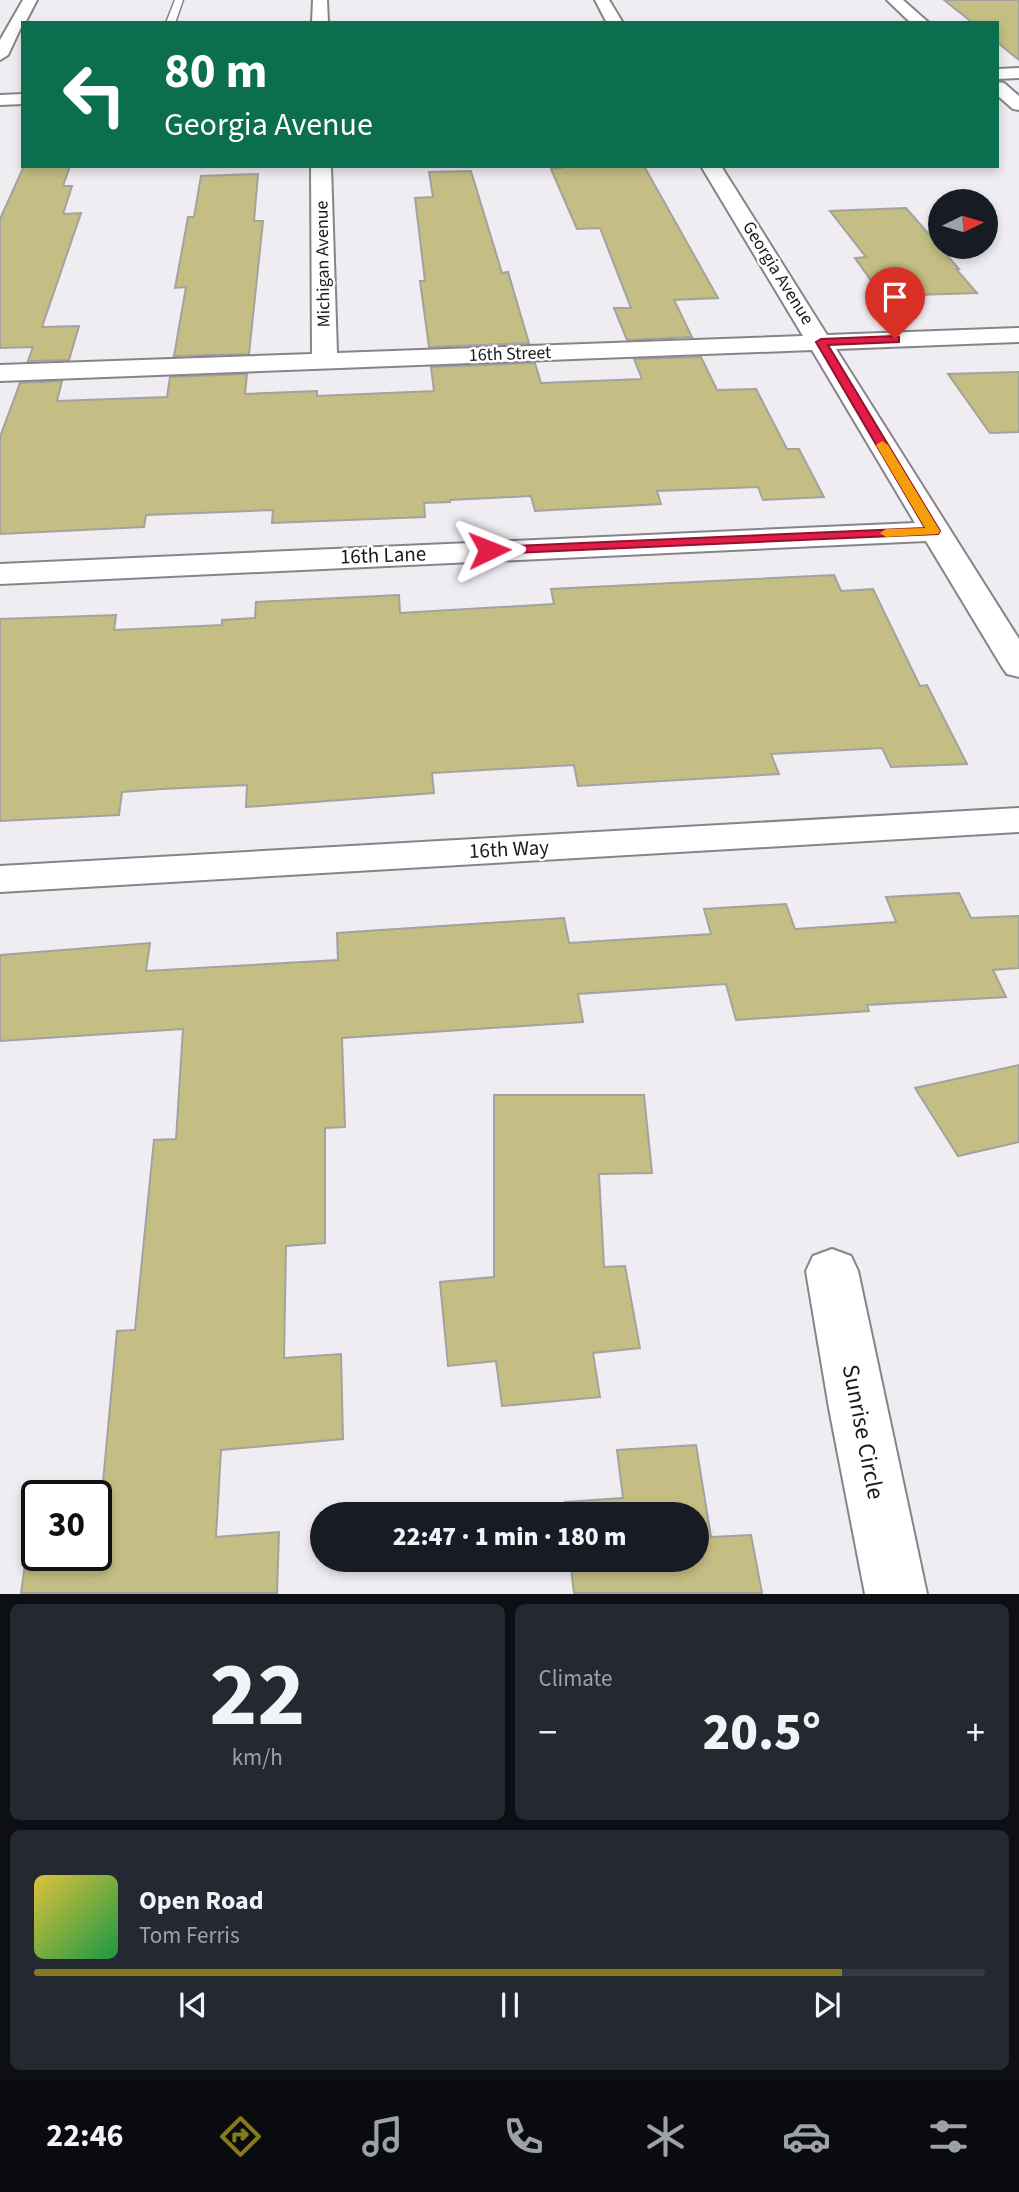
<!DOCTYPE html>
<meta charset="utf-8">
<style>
:root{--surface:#171b24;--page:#242831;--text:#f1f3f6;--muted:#9ea1a6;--line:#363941;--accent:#867a1f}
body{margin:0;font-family:"Source Sans 3",sans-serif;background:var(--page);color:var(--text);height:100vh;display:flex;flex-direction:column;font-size:26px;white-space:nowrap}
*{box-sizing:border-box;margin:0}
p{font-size:23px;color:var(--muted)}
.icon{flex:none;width:38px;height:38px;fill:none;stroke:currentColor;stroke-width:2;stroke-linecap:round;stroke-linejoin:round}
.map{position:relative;height:1594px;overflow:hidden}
.panel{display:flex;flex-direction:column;gap:10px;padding:10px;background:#0d0f14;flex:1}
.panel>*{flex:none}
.hud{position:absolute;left:21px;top:21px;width:978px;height:147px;border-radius:0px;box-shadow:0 4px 10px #0003;background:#0b6e4f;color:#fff;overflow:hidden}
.needle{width:46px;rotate:85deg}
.tools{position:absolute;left:928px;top:189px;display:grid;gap:14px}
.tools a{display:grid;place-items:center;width:70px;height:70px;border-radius:50%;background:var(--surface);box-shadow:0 4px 10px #0003;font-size:35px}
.speed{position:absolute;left:21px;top:1480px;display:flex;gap:14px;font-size:35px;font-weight:700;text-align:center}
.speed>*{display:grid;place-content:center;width:91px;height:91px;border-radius:50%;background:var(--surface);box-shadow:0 4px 10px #0003;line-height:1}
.speed .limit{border:4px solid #111;border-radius:10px;background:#fff;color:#111}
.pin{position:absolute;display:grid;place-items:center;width:60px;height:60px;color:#fff;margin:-72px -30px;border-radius:50% 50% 50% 0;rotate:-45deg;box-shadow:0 0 7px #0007}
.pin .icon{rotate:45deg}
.me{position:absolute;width:77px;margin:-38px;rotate:88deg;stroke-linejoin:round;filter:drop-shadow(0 0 5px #0008)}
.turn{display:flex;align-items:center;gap:24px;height:147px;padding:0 28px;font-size:32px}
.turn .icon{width:91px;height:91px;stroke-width:2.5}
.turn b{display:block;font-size:49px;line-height:60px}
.big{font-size:52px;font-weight:800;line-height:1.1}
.panel .tile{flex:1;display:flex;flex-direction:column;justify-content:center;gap:10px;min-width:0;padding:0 24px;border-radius:10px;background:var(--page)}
.panel .dial{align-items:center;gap:0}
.dial b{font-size:91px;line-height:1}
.song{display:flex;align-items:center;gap:21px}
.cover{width:84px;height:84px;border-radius:10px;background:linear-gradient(135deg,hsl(50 70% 55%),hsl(140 70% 35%))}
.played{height:7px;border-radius:4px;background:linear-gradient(90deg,var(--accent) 85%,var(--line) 85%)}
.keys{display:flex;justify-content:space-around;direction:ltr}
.heat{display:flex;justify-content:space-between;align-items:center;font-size:38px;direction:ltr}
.panel .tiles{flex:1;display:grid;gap:10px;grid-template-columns:1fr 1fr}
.tile:last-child{grid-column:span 2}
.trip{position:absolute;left:310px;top:1502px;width:399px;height:70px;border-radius:35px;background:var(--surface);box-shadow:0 4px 10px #0003;font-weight:800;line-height:70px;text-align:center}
.menu{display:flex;height:112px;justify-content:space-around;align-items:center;background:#090b0e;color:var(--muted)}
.menu .icon{width:49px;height:49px}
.menu .current{color:var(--accent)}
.menu b{font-size:32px;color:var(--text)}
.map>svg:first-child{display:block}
.building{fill:#c5be84;stroke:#a3a39d;stroke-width:2}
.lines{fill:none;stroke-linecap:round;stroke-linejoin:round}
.service-casing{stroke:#878489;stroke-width:3}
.minor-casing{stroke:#878489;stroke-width:4}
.tertiary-casing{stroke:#878489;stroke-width:4}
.service{fill:#fff;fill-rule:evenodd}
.minor{fill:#fff;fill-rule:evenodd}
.tertiary{fill:#fff;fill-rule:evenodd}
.route{fill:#e11d48;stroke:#92132f;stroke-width:2}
.slow{fill:#f59e0b}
.labels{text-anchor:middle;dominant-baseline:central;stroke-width:5;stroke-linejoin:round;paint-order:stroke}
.far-street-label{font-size:18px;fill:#1a191b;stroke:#fff}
.street-label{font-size:21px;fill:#1a191b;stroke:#fff}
.near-street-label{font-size:24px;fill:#1a191b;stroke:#fff}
</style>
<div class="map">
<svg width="1019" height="1594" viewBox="0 0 1019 1594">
<rect width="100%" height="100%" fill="#efecf2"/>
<!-- building -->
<g class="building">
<path d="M944,0H1019V60L998,43V23H973Z"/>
<path d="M24,166H70L63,186H72L63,214L81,213L42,327L79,326L69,360L28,361L33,347L0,348V219Z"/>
<path d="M560,166H644L718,298L674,300L692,337L627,340L614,308H631L600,228L577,229L551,169L561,168Z"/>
<path d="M471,171L502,273L508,272L529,343L429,347L420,281H425L415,198L433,197L429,172Z"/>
<path d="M258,174L254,221H263L249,354L174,356L186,287L175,288L188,217H194L201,176Z"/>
<path d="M906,208L959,269H956L977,293L882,296L855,258L866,257L830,211Z"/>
<path d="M701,357L717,390L756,389L787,449H799L824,497L763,500L758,487L657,491L661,504L535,511L531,496L450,500V502L424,503L425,517L272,523L273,510L146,515L144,527L0,534V437L20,383L62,381L57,401L167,397L170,377L247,374L245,394L317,391V396L434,391L431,367L535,363L541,383L642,379L634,359Z"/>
<path d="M1019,372V432L990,433L948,374Z"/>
<path d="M834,575L841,591L873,589L920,686L927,685L967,764L891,767L882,748L771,754L779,774L578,786L574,765L432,773L434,793L246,807L247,785L162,789L122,792L119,815L0,821V619L116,615L114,630L222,625V620L255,618L256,602L399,595L400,613L554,604L551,589Z"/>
<path d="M959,893L971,918L1019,916V968L993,970L1006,997L867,1005L869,1011L736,1020L726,984L578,994L583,1022L342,1038L345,1127L325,1128V1243L286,1246L284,1358L341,1354L343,1439L221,1450L216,1537L279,1532L277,1593H21L27,1551L37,1550V1556H96V1494L102,1493L117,1331L135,1330L154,1140L176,1139L183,1029L0,1041V955L150,943L146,971L338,960L337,933L564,918L569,943L711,934L704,909L786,904L795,929L896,922L886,897Z"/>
<path d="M1019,1065V1142L958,1156L915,1088Z"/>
<path d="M494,1095H644L652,1173L599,1174L604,1267L625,1266L640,1348L593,1353L600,1397L502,1406L496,1361L448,1366L440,1282L494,1277Z"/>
<path d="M696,1445L711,1537L751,1535L762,1593H574L570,1559H696V1514H566L565,1502L623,1498L617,1450Z"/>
</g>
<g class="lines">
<!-- service casing -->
<g class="service-casing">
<path id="service" d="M175,0H183L175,23H166Z"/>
</g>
<!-- minor casing -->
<g class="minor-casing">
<g id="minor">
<path d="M23,0H37L25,23H23L8,55L0,60V40Z"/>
<path d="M313,0H327L328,23H312Z"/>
<path d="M595,0H609L623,23H607Z"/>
<path d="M887,0H903L929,23H911Z"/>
<path d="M998,82L1004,83L1019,96V110L1013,109L998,96Z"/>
<path d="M311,166H331L337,353L803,336L701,166H721L827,335L1019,328V342L836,349L1019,639V677L1007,674L1002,667L926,541L0,584V564L915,523L812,350L0,381V365L312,354Z"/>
<path d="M1019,808V832L0,892V866Z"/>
<path d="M832,1249L851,1256L858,1271L927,1594H865L829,1408L806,1271L813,1256Z"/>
</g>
</g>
<!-- tertiary casing -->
<g class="tertiary-casing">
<g id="tertiary">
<path d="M1019,68V78L998,79V69Z"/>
<path d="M23,94V104L0,105V95Z"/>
</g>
</g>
<!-- service -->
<use href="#service" class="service"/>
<!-- minor -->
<use href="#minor" class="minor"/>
<!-- tertiary -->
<use href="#tertiary" class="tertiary"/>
</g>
<!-- route -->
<path class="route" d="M895,336L899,337V342L828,345L940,531L938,534L489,554L483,550L489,547L925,528L816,342L821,339Z"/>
<!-- slow -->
<path class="slow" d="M882,441L888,445L940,531L938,534L886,537L880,533L886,529L925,528L876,445Z"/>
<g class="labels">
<!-- far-street labels -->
<g class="far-street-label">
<text transform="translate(323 264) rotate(-91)">Michigan Avenue</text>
<text transform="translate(778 273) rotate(58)">Georgia Avenue</text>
<text transform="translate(510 354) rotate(-2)">16th Street</text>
</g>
<!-- street labels -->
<g class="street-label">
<text transform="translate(383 555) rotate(-2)">16th Lane</text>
<text transform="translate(509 849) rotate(-3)">16th Way</text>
</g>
<!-- near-street labels -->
<g class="near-street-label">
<text transform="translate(863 1432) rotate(79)">Sunrise Circle</text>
</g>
</g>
</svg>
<div class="tools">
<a><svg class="needle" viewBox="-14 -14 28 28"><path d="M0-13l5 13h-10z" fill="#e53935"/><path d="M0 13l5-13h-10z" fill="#9ea1a6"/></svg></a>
</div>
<div class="speed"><div class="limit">30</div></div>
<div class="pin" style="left:895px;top:339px;background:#d93025"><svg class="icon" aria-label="arrive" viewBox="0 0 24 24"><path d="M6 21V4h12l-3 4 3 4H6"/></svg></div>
<svg class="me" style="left:489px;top:550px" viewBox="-20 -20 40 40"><path d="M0-17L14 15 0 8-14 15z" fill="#e11d48" stroke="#fff" stroke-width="4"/></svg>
<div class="trip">22:47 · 1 min · 180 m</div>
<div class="hud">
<div class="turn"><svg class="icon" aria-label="left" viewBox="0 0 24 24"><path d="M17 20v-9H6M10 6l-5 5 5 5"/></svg><div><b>80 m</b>Georgia Avenue</div></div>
</div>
</div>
<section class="panel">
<div class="tiles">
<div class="tile dial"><b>22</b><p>km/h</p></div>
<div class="tile"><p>Climate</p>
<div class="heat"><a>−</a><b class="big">20.5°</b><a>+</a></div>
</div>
<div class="tile">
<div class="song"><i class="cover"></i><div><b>Open Road</b><p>Tom Ferris</p></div></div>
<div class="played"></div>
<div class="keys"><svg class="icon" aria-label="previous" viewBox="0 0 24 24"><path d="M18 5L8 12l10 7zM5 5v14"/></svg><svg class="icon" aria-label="pause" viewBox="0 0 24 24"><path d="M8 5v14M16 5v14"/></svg><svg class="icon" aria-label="next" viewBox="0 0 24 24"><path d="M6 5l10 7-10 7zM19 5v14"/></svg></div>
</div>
</div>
</section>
<nav class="menu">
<b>22:46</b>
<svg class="icon current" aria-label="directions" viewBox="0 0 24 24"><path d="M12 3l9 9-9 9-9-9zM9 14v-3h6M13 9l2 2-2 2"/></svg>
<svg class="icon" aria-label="music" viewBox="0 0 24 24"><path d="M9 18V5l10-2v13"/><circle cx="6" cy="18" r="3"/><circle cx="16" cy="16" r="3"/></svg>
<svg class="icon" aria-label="phone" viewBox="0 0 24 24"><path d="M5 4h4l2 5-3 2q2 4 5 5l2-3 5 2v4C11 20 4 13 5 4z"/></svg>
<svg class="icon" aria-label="climate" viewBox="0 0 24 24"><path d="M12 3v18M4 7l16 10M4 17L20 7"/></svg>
<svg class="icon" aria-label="car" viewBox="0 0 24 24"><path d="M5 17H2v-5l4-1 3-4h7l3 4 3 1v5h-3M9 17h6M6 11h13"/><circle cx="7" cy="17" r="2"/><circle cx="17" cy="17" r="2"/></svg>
<svg class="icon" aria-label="filters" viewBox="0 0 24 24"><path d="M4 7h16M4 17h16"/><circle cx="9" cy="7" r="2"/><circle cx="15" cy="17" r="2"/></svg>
</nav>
